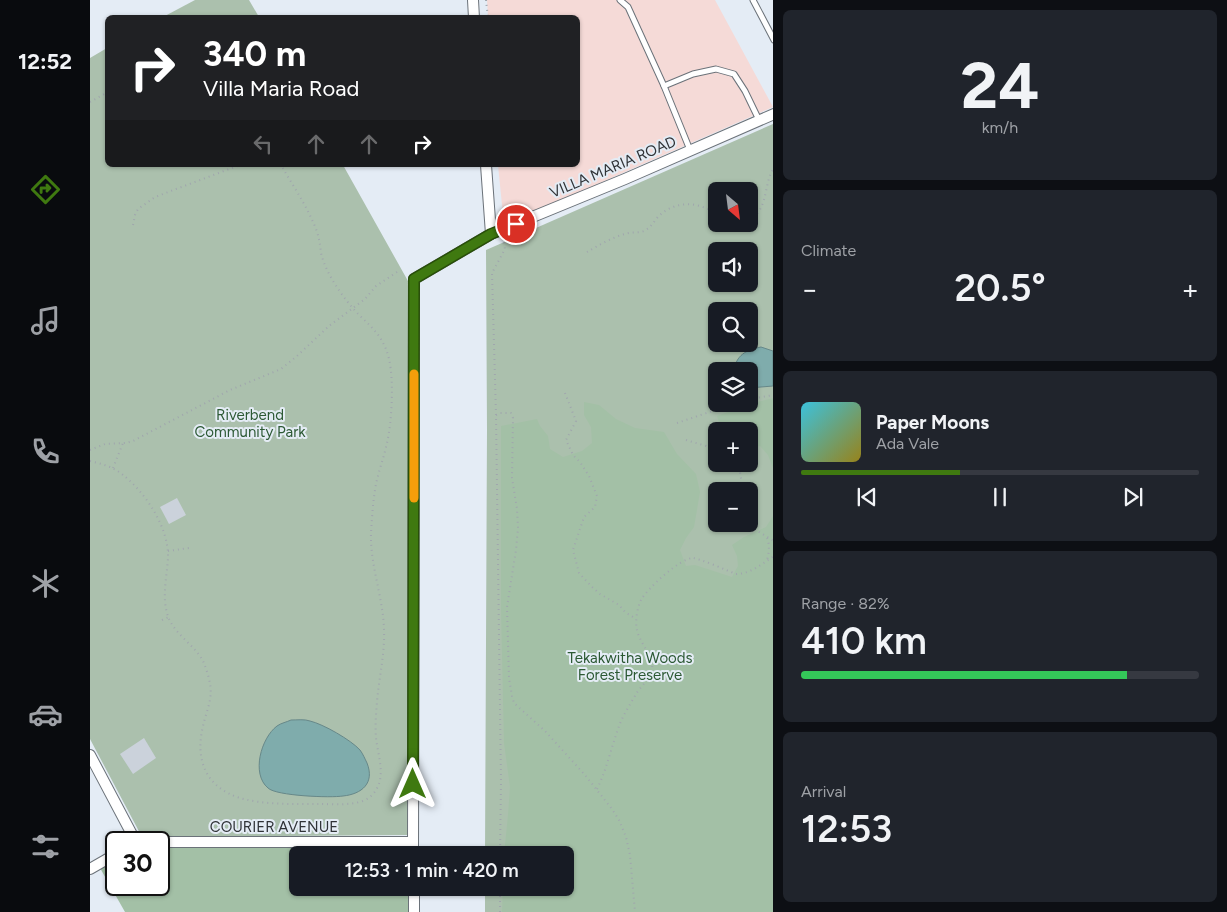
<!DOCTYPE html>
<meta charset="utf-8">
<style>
:root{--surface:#171b24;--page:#20242c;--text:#f1f3f6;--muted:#9ea1a6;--line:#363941;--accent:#3f7910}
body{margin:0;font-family:Figtree,sans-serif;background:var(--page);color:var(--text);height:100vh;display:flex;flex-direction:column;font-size:19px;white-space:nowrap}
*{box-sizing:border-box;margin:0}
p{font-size:16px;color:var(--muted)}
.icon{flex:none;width:28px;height:28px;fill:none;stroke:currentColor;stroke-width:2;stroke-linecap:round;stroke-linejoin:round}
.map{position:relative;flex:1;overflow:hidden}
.drawer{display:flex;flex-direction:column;gap:10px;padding:10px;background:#0d0f14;width:454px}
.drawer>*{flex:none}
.top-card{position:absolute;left:15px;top:15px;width:475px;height:152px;border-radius:8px;box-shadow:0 1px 4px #0004;background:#202124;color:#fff;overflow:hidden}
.needle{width:32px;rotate:152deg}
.fabs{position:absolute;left:618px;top:182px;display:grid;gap:10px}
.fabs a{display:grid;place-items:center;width:50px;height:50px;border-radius:8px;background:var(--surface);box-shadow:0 1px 4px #0004;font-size:25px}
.speed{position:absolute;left:15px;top:831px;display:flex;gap:10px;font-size:25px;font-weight:700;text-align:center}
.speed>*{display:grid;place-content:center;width:65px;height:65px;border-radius:50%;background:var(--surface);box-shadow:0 1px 4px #0004;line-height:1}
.speed .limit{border:2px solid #111;border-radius:8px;background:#fff;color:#111}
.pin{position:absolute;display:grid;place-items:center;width:42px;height:42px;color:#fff;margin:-21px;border:2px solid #fff;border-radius:50%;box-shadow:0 1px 5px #0007}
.me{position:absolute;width:55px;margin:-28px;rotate:0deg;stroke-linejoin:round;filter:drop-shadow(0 0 4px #0008)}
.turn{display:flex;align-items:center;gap:18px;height:105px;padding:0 15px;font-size:22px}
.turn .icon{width:65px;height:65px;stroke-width:2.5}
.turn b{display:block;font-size:35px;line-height:42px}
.lanes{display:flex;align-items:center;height:48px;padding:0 15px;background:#0003;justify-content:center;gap:25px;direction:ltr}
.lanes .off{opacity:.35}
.big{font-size:38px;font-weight:600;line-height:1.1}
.drawer .card{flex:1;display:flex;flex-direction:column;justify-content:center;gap:8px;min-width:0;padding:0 18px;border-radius:8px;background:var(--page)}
.drawer .dial{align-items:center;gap:0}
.dial b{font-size:65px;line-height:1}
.song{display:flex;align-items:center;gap:15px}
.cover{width:60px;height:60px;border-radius:8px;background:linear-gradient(135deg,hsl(190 70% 55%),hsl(50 70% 35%))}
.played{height:5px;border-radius:2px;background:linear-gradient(90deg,var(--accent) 40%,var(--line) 40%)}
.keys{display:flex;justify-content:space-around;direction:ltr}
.heat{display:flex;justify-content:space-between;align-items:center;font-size:28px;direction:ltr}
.charge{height:8px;border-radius:4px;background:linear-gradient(90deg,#34c759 82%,var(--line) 0)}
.trip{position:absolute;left:199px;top:846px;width:285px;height:50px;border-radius:8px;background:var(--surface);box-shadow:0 1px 4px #0004;font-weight:600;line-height:50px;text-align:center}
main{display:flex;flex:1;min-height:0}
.tab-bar{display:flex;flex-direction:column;width:90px;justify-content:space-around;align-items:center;background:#090b0e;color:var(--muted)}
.tab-bar .icon{width:35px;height:35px}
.tab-bar .active{color:var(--accent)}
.tab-bar b{font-size:22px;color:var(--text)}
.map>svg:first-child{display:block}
.education{fill:#f5dad7}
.green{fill:#abc0ad;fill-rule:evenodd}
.forest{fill:#a3c0a6}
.water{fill:#7facac;stroke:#678889}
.building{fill:#cbd2db}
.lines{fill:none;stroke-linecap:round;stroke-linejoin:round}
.service-casing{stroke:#6b7279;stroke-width:7}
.minor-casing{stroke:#6b7279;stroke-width:12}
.path{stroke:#a0a6ad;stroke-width:2;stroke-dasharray:1 4;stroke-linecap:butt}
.service{stroke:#fff;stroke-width:5}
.minor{stroke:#fff;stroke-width:10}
.route-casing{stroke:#294f0a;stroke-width:12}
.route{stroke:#3f7910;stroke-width:9}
.slow{stroke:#f59e0b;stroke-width:9}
.labels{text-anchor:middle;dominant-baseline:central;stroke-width:4;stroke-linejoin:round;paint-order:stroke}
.street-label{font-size:15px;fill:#303337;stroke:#e4ecf5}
.park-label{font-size:15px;fill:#2c5934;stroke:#e4ecf5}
</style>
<main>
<nav class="tab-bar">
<b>12:52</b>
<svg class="icon active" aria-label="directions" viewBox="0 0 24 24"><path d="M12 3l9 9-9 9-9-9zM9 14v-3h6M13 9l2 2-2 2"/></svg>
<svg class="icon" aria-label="music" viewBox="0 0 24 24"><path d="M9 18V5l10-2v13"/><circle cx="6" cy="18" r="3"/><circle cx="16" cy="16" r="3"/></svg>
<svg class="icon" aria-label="phone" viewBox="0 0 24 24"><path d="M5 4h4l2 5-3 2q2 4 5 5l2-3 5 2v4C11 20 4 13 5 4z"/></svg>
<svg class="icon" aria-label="climate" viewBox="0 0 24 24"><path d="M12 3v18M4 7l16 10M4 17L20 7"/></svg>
<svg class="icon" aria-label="car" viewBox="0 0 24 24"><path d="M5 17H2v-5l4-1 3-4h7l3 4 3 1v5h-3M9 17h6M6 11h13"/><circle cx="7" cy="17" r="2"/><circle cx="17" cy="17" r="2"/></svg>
<svg class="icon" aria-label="filters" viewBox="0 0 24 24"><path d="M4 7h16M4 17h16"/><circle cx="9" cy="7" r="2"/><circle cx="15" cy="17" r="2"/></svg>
</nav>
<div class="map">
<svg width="684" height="912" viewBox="0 0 684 912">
<rect width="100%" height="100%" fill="#e4ecf5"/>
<!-- education -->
<path class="education" d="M397,0H625L683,107L414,225L408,165H488V18L398,17Z"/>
<!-- green -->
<g class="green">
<path d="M105,0H159L169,17H73Z"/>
<path d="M17,48L18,165H253L318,281L321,567L318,835L52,837L0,739V58Z"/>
<path d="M683,124V912H395V888H475V855H395L397,429L396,250ZM626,191H659V224H626ZM626,251H659V284H626ZM626,311H659V344H626ZM626,371H659V404H626ZM626,431H659V464H626ZM626,491H659V524H626Z"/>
</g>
<!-- forest -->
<g class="forest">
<path d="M684,398V468H683L678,455L670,446L659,448V431H632L627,416L663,403Z"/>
<path d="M494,402L509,405L526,419L545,428L574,432L587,454L606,474L610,492L604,527L596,538L590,550L596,566L605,565L642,577L648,566L647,556L642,545L654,537L676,527L683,516V912H412L413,888H475V855H414L418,815L420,787L414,743L411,610V426L447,419L450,426L458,436L460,449L473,457L492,451L502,443L501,427L494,415Z"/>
<path d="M319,846V855H208V888H320V912H35L10,868L26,859V885H69V847Z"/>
</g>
<!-- water -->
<g class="water">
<path d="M671,347L683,351V386L659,388V371H644C646,355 656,350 671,347Z"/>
<path d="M201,720C207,720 215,719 220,721C233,724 261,740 270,750C273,754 275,759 277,763C285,783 272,794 253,796C241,798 186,796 178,788C161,774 171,738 187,726C191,723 197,722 201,720Z"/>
</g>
<!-- building -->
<g class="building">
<path d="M87,498L96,515L79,524L70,507Z"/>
<path d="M54,738L66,758L43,774L30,754Z"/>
</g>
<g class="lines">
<!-- service casing -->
<g class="service-casing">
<g id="service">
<path d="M530,0L538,7L574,86L600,150"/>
<path d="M663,0L684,40"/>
<path d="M574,86L603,74L626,69L644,74L655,91L669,120"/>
</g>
</g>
<!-- minor casing -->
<g class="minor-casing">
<g id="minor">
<path d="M383,0L384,18"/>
<path d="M396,165L401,234"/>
<path d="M0,755L46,842"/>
<path d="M46,842H323"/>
<path d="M323,855L324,279L401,234L535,179L684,114"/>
<path d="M0,869L26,854"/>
<path d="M324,888V912"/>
</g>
</g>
<!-- path -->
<g class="path">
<path d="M396,0L398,18"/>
<path d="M0,102L18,92"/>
<path d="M659,219C679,211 673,183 684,168"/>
<path d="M43,225L45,215L48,209L65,197L150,165"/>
<path d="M497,252C509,245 524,236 539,233C544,232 549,233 554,231C560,228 563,223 567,218C579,205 596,201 613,207C618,208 622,212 626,214"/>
<path d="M475,393L486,421L476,440L483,455L490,462L499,476L507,496L505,507L494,517L483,550L489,573L502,587L510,594L529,605L535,612L546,619"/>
<path d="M659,399L684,395"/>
<path d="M406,415L410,413H421L423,418L422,478L427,509L428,528L426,550L417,607L419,678L422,696L424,703L455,731L495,775L522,809L529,820L536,837L540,855L545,912"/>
<path d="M587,423L643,404"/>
<path d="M596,440L616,446L626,451"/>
<path d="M0,450L15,444L36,443L43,441L140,390L191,369L207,356L239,326L275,299L286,286L310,270"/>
<path d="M0,461C12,464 24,467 33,475C56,493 79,528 78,558C77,576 72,595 77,613C82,633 104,644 113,661C116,668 119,677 120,684C123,699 116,712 113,726C105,759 115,787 150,798C174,805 204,804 229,804C240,804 253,805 265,803C271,802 277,800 281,796C298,780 288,757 286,738C285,726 286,714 287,702C289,677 295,654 294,629C293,597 280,565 281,533C282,517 283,500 286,484C289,470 294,457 297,443C302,421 304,380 299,359C292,329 273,323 257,301C246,287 235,270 231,253C230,244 229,237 226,229C217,206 203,186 191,165"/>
<path d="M645,464L650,472L653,491"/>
<path d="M23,468L33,443"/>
<path d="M656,524L684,541"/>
<path d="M677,538C680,545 679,553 677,560"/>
<path d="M78,551L99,548"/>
<path d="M72,620L79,617"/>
<path d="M507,789C518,767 522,743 531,721C535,712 541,703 546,694C551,686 560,679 562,669C564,657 549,642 547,630C545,622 547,608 551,600C557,589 590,558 603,558C611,559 636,570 646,574C660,574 672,564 684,556"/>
<path d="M410,855L411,782L406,415L402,273L415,249L413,239"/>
<path d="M410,912V888"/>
</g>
<!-- service -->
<use href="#service" class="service"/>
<!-- minor -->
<use href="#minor" class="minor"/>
</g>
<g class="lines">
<!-- route casing -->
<g class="route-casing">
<path id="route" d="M323,784L324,279L401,234L426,224"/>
</g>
<!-- route -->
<use href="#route" class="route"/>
<!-- slow -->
<path class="slow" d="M324,498V374"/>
</g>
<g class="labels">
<!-- street labels -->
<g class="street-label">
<text transform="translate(523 167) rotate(-23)">VILLA MARIA ROAD</text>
<text x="184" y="827">COURIER AVENUE</text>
</g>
<!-- park labels -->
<g class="park-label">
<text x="160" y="415">Riverbend<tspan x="160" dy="17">Community Park</tspan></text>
<text x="540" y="658">Tekakwitha Woods<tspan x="540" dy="17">Forest Preserve</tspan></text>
</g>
</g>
</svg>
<div class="fabs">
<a><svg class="needle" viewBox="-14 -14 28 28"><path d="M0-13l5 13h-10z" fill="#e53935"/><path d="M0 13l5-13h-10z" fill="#9ea1a6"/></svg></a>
<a><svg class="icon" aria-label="sound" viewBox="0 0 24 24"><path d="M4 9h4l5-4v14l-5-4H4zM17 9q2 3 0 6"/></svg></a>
<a><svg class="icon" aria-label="search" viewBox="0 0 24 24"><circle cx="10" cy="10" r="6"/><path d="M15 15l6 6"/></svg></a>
<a><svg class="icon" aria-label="layers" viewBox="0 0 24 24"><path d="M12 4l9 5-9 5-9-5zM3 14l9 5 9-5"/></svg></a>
<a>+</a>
<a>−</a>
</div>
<div class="speed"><div class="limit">30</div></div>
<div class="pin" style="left:426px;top:224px;background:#d93025"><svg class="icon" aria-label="arrive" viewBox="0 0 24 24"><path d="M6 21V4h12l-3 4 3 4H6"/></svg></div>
<svg class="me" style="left:323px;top:784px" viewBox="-20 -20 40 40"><path d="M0-17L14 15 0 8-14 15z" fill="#3f7910" stroke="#fff" stroke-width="4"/></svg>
<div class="trip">12:53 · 1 min · 420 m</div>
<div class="top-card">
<div class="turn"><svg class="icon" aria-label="right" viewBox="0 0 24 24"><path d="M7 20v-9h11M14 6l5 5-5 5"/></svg><div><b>340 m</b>Villa Maria Road</div></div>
<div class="lanes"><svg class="icon off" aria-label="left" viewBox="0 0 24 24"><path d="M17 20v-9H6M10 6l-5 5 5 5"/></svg><svg class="icon off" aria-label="ahead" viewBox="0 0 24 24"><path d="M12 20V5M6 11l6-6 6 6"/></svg><svg class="icon off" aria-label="ahead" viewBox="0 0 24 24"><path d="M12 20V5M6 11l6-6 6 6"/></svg><svg class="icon" aria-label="right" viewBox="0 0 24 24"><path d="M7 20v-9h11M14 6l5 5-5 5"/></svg></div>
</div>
</div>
<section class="drawer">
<div class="card dial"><b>24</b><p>km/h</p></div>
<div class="card"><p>Climate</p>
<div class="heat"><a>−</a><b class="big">20.5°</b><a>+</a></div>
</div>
<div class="card">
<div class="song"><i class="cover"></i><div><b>Paper Moons</b><p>Ada Vale</p></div></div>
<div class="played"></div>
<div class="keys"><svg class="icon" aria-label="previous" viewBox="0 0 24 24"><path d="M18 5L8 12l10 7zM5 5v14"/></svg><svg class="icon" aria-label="pause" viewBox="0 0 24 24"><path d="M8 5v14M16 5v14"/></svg><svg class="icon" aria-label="next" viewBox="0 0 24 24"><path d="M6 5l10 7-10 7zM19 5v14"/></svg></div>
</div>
<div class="card"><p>Range · 82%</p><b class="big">410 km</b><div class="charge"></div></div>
<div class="card"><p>Arrival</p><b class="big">12:53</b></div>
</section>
</main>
